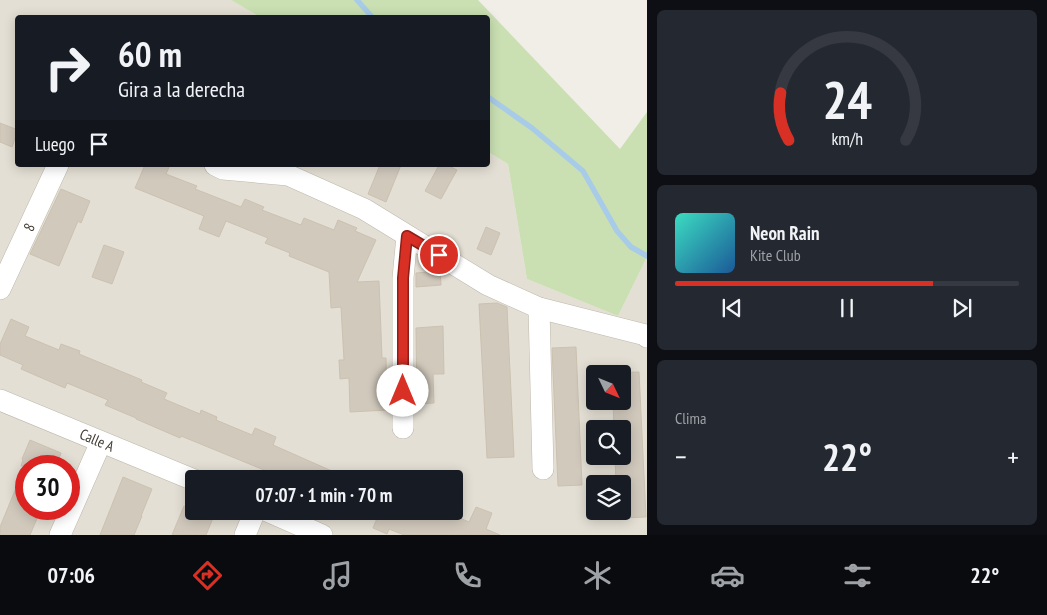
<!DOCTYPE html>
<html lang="es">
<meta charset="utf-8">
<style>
:root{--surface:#171b24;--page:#242831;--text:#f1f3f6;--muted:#9ea1a6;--line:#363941;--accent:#d93025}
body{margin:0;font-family:"PT Sans Narrow",sans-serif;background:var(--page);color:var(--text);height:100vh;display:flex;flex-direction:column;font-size:19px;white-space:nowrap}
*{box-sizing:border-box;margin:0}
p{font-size:16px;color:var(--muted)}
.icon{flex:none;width:28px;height:28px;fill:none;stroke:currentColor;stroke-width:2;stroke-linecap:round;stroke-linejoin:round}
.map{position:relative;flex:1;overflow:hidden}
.panel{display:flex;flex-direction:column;gap:10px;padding:10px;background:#0d0f14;width:400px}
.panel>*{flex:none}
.hud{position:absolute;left:15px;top:15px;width:475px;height:152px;border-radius:5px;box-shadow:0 2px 12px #0003;background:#171b24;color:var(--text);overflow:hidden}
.needle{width:32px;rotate:133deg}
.tools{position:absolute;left:586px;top:365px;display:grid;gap:10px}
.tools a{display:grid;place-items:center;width:45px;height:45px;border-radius:5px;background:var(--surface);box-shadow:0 2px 12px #0003;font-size:25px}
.speed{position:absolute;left:15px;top:455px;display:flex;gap:10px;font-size:25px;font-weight:700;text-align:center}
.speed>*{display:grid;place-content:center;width:65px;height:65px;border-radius:50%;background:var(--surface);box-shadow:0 2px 12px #0003;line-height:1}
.speed .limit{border:8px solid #d22;background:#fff;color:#111}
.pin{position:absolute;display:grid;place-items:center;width:42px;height:42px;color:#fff;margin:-21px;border:2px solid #fff;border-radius:50%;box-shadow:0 1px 5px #0007}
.me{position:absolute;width:55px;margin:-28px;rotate:0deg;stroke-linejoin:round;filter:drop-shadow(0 0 4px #0008)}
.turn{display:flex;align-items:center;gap:18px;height:105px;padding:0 20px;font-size:22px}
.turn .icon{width:65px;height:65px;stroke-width:2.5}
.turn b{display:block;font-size:35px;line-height:42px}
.then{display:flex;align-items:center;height:48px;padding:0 20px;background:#0003;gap:10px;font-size:19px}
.big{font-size:38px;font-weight:600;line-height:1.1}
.panel .widget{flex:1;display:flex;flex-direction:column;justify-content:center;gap:8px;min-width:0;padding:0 18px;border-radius:8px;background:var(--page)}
.panel .dial{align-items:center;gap:0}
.dial svg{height:130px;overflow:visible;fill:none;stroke:var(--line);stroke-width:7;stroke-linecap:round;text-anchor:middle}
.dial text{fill:var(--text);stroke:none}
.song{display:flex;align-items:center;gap:15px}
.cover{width:60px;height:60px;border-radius:8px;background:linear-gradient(135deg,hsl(170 70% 55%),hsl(210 70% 35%))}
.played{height:5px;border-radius:2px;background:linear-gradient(90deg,var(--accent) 75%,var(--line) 75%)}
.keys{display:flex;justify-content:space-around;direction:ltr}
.heat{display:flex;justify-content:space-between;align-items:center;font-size:28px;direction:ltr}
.trip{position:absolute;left:185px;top:470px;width:278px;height:50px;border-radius:5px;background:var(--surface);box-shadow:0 2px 12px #0003;font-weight:600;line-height:50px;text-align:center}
.dock{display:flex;height:80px;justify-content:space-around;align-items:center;background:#090b0e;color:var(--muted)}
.dock .icon{width:35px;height:35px}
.dock .current{color:var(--accent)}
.dock b{font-size:22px;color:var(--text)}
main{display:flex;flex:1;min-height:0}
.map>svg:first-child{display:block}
.residential{fill:#e4dfd4;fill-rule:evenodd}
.green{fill:#cae0b3}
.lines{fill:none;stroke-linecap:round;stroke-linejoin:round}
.stream{stroke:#a8cbe7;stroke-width:5.5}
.building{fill:#d1c9bc;stroke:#cbc1b0}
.street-casing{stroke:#beb8ac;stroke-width:22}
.street{stroke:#fff;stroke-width:21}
.route-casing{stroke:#8d1f18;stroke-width:12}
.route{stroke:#d93025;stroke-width:9}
.labels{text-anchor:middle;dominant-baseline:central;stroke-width:4;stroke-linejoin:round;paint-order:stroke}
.street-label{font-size:15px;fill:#423e36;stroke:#fff}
</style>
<main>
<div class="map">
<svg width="647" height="535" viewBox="0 0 647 535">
<rect width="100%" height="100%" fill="#f0eee6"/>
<!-- residential -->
<path class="residential" d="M0,0H231L260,17L18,18V165H488V152L508,164L527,279L618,316L647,257V535H0ZM595,374H622V401H595ZM595,429H622V456H595ZM26,466H69V509H26ZM194,479H454V511H194ZM595,484H622V511H595Z"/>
<!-- green -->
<path class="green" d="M231,0H478L620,149L647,112V257L618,316L527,279L508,164L488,152V18L260,17Z"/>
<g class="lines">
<!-- stream -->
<g class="stream">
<path d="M357,0L373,18"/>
<path d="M488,97L532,128L583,171L617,231L631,247L647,256"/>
</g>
</g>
<!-- building -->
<g class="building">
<path d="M0,123L18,130L12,147L0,142Z"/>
<path d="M145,165H170L166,174L197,186L195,189L241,207L245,199L264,207L262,210L301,225L304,218L334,230L338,220L357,228L355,231L376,240L357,282L379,281L382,358H386L387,410L350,412L349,378L340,379L339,360H344L341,307L331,308L329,272L289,256L290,253L265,243L268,238L226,221L219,237L199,229L204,216L135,188Z"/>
<path d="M380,165H401L386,202L368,194Z"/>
<path d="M439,165H447L457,170L441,199L425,191Z"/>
<path d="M61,189L90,201L81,223L78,221L59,266L30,254Z"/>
<path d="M486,227L500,233L491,255L477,249Z"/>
<path d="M104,245L124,252L112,284L92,277Z"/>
<path d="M440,271L441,285L416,287V273Z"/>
<path d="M497,303L507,307L514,457L487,458L479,304Z"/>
<path d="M11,319L29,327L25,336L59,350L61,344L80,351L79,354L142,380L141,382L167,393L164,399L200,414L201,410L217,417L216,420L252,435L255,428L276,437L273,445L350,479H278L268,475L269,472L181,436L180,438L136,419V418L105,405L108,400L67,383L65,388L21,369L23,365L0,355V344Z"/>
<path d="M443,326L444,374H433L434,403L417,404L416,328Z"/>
<path d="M576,347L582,485L558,486L552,348Z"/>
<path d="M639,372L646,517L618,518L617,511H622V484H616L615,456H622V429H614L613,401H622V374L611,373Z"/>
<path d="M30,440L61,453L56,466H26V509H41L30,535H0V527L25,466H21L23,460L22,459Z"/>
<path d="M123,477L152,489L141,516H142L134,535H100Z"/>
<path d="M184,506L213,518L206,535H172Z"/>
<path d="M476,507L492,513L486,529L500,535H404L389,529L387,534L373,528L380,511H444L469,522Z"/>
</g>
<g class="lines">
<!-- street casing -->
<g class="street-casing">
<g id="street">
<path d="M215,165L223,169L288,175L364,209L488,285L539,308L646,335L647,337"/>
<path d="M0,289L58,165"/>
<path d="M539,308L543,469"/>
<path d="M0,400L194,480"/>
<path d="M403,428V278L407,236"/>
<path d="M267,511L322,535"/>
<path d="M60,535L101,442"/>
<path d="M245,535L255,511"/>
</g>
</g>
<!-- street -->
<use href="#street" class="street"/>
</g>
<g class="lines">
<!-- route casing -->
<g class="route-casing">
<path id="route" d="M403,391V278L407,236L439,255"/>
</g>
<!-- route -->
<use href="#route" class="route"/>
</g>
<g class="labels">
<!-- street labels -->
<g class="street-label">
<text transform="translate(29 227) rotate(-65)">8</text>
<text transform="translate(97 440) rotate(23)">Calle A</text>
</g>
</g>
</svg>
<div class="tools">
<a><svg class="needle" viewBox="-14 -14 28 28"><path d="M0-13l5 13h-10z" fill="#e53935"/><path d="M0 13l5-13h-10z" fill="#9ea1a6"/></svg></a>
<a><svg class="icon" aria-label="search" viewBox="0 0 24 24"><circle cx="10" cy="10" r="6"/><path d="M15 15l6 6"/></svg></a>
<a><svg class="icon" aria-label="layers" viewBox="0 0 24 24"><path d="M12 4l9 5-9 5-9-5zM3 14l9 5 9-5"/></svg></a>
</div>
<div class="speed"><div class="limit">30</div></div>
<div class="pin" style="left:439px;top:255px;background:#d93025"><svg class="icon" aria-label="arrive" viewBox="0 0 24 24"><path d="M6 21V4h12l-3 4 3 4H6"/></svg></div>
<svg class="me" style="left:403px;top:391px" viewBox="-20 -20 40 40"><circle r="19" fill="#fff"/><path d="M0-13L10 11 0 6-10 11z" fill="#d93025"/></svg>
<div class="trip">07:07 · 1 min · 70 m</div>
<div class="hud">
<div class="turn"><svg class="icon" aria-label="right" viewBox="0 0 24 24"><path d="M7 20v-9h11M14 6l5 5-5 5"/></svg><div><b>60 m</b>Gira a la derecha</div></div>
<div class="then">Luego<svg class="icon" aria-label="arrive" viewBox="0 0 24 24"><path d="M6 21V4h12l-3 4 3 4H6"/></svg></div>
</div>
</div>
<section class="panel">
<div class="widget dial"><svg viewBox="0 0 100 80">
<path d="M14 69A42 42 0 1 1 86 69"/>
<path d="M14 69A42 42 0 0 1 9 40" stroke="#d93025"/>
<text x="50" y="56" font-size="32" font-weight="700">24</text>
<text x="50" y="72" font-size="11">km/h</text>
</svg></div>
<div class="widget">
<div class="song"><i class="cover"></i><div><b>Neon Rain</b><p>Kite Club</p></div></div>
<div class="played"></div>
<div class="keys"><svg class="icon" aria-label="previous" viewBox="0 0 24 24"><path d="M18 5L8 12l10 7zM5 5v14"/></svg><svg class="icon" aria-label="pause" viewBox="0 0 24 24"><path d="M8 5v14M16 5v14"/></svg><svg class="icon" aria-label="next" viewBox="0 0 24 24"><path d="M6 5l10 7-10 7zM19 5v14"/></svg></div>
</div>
<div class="widget"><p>Clima</p>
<div class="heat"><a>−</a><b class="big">22°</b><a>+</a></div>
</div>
</section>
</main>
<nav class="dock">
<b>07:06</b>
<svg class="icon current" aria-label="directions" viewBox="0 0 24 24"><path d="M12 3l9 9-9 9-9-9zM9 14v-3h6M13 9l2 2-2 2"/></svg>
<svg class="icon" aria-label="music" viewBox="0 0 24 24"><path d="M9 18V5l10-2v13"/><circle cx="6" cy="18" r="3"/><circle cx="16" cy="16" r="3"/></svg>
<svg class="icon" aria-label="phone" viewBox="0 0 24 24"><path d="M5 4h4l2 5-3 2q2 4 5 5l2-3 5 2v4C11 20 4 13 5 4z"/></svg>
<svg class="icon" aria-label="climate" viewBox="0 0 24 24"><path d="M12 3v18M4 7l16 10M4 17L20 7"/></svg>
<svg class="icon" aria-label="car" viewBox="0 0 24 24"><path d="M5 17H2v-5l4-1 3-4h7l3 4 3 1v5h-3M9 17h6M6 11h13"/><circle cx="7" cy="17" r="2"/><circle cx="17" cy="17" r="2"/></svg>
<svg class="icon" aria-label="filters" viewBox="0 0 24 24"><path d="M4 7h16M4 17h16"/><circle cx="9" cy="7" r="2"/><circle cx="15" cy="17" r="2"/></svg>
<b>22°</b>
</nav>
